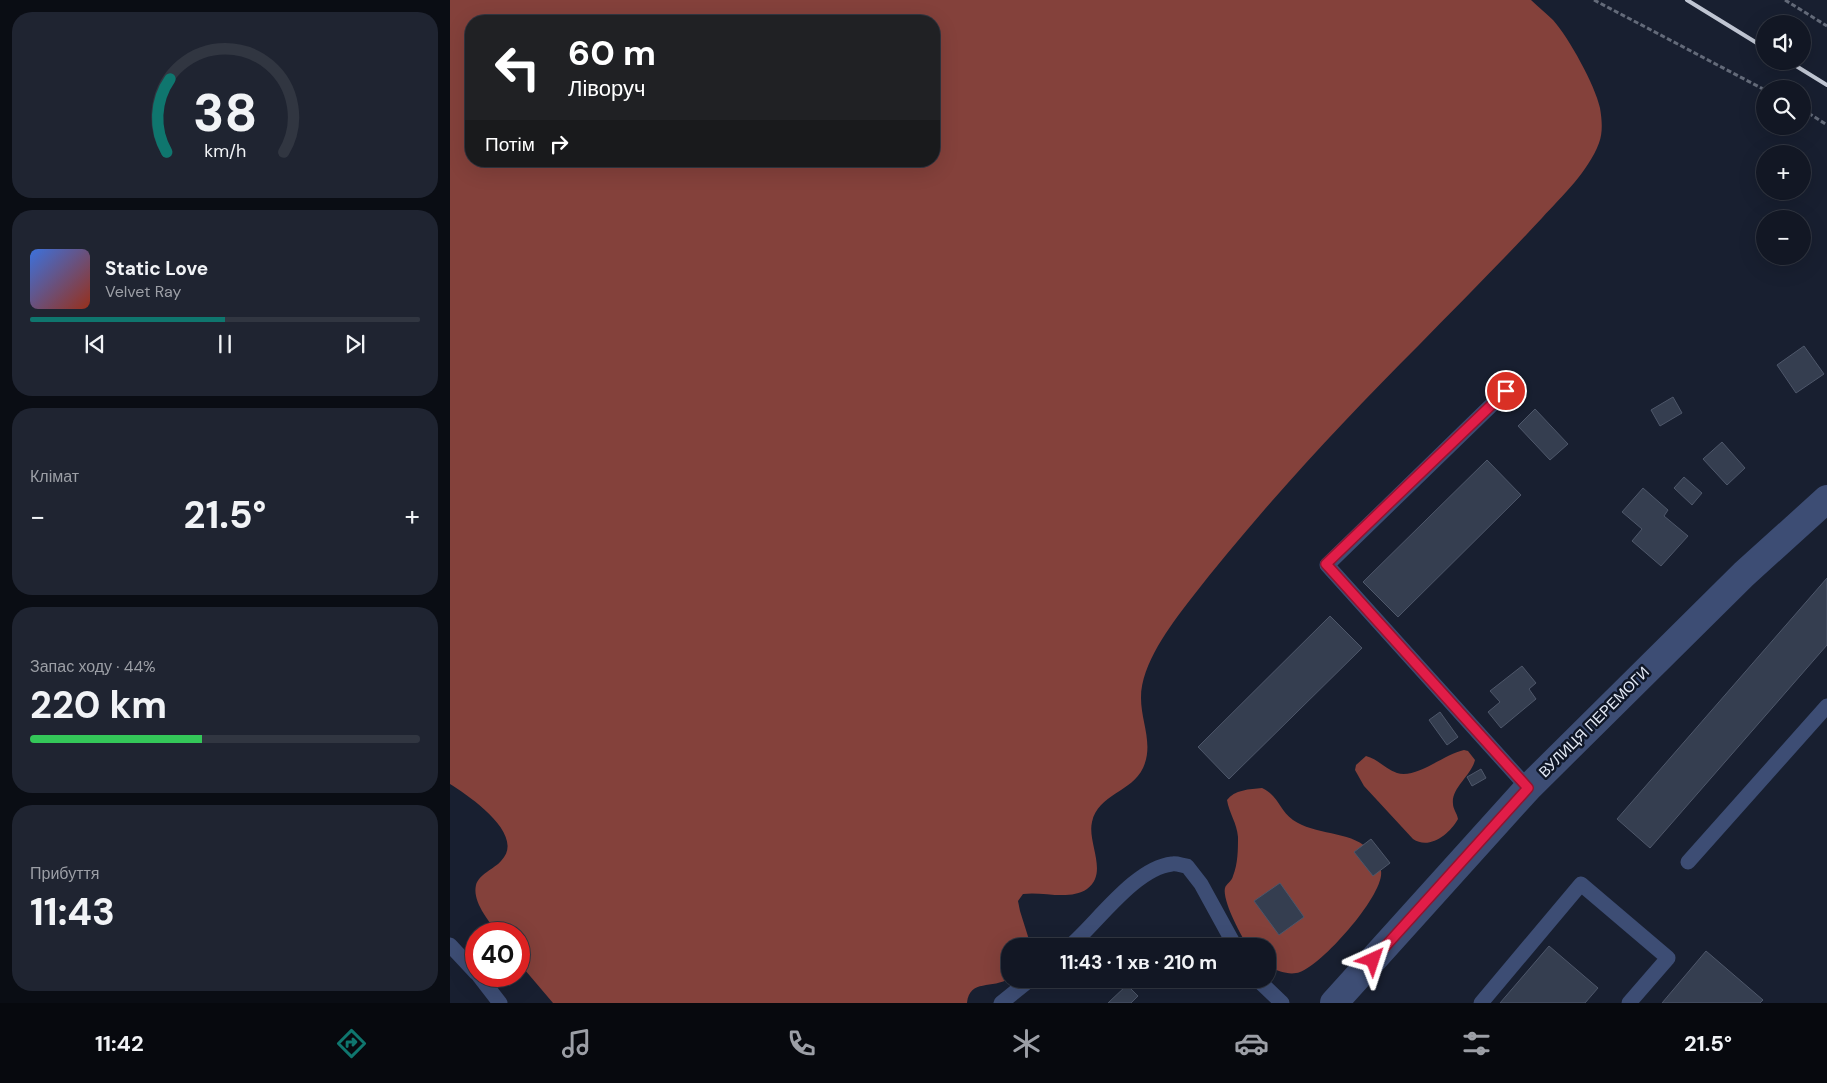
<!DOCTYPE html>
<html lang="uk">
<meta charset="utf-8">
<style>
:root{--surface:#121724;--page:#1f2431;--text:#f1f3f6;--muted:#9c9fa6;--line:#313641;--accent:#0f766e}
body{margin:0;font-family:"DM Sans",sans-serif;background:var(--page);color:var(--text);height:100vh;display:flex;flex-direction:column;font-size:19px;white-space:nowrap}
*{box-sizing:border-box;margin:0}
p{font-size:16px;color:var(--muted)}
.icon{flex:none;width:28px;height:28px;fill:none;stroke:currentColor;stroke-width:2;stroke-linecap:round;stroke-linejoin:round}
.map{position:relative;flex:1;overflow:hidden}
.drawer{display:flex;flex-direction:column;gap:12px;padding:12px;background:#0a0d14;width:450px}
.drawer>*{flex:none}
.guide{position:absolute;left:15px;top:15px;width:475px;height:152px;border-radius:20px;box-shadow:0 5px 20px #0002,0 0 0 1px var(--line);background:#202124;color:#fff;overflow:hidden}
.controls{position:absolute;left:1306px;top:15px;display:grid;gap:10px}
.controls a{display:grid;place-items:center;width:55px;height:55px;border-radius:50%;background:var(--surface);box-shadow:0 5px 20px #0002,0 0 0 1px var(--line);font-size:25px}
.speed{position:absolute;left:15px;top:922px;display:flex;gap:10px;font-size:25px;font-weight:700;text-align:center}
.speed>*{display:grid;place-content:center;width:65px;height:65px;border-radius:50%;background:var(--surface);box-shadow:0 5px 20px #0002,0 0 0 1px var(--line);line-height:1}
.speed .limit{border:8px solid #d22;background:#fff;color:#111}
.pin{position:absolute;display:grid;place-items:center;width:42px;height:42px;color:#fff;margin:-21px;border:2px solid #fff;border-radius:50%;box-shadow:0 1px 5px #0007}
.me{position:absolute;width:55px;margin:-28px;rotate:42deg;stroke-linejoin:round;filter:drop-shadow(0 0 4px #0008)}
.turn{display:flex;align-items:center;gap:18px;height:105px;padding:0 20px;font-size:22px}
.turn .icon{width:65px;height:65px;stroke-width:2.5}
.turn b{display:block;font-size:35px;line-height:42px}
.then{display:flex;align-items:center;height:48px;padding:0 20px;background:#0003;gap:10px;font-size:19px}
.big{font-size:38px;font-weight:700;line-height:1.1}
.drawer .widget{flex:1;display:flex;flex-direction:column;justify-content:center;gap:8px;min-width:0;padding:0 18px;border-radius:20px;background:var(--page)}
.drawer .dial{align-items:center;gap:0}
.dial svg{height:130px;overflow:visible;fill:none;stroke:var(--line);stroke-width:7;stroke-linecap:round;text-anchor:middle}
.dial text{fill:var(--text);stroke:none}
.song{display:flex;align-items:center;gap:15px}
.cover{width:60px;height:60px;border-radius:8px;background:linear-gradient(135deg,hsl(220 70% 55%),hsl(10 70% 35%))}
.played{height:5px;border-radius:2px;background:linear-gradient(90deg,var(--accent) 50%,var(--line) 50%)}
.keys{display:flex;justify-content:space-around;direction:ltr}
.heat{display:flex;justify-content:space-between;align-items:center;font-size:28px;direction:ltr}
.charge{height:8px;border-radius:4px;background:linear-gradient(90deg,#34c759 44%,var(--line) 0)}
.trip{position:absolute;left:551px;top:938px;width:275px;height:50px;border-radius:20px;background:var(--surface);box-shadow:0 5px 20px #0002,0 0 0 1px var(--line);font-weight:700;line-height:50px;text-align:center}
.menu{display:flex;height:80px;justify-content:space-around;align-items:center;background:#07090e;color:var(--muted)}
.menu .icon{width:35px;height:35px}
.menu .on{color:var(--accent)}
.menu b{font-size:22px;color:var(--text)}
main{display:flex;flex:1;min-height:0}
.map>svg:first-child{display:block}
.forest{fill:#84413b;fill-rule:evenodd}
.building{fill:#353e50;stroke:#4e576a}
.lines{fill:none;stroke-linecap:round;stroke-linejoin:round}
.path{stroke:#636a79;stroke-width:3;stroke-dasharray:5 2.5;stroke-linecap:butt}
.service{stroke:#3d4d74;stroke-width:15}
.tertiary{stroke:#3d4d74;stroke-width:28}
.rail{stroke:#bfc5d2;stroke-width:4}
.route-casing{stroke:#92132f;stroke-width:12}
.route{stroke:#e11d48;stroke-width:9}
.labels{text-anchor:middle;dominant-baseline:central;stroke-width:5;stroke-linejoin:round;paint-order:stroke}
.street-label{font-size:15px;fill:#e3e9f5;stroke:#0f1626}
</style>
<main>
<section class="drawer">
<div class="widget dial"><svg viewBox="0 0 100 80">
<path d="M14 69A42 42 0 1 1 86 69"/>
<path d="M14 69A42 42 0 0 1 16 24" stroke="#0f766e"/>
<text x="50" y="56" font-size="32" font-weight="700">38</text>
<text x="50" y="72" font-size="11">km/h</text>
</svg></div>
<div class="widget">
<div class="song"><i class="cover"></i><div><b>Static Love</b><p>Velvet Ray</p></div></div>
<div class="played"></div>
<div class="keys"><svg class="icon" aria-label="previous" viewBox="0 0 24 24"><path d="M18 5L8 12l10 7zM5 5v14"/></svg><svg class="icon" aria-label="pause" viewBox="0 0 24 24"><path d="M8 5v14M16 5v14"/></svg><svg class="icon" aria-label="next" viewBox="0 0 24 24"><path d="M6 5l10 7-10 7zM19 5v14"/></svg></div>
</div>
<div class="widget"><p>Клімат</p>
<div class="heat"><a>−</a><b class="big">21.5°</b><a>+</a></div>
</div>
<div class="widget"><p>Запас ходу · 44%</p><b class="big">220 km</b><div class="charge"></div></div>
<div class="widget"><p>Прибуття</p><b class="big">11:43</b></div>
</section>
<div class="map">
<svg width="1377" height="1003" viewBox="0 0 1377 1003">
<rect width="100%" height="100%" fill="#181f30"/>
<!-- forest -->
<g class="forest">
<path d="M0,0H1081C1088,7 1096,13 1103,20C1119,38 1145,85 1150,108C1152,120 1153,132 1149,143C1138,172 1112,196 1092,218C1052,261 1010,303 969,345C888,426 810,510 740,600C720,626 691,664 691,698C691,722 704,744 693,768C682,792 648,794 642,822C637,843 659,873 637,889C619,901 593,891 573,894L568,901L570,911L581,946H560V978C542,990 520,978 517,1003H103L69,963V934H48C39,921 22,902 26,885C29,874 44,869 51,861C77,835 19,796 0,784ZM21,21H484V161H21Z"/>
<path d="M1014,750L1018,751L1025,760C1021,776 1001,788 1003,804C1003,809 1007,813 1008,819C999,835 979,850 963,839L914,786L905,770L906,765L916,756C928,759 935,769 947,773C967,779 994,754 1014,750Z"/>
<path d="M812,788C829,796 829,810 843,820C864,835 900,831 917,848C920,850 922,855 923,858C926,862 930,867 931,871C935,894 872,965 850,972C840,976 827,971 818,966V946H798C791,936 772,900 775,888C776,884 782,881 783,876C788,864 788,849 788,837C787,823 779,813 777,800C784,790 800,789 812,788Z"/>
</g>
<!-- building -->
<g class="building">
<path d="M1354,346L1374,374L1346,393L1327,365Z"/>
<path d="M1223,397L1232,413L1210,426L1201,410Z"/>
<path d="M1085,409L1118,444L1100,460L1068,426Z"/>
<path d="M1272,442L1295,468L1277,485L1253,459Z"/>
<path d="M1037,460L1071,495L948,617L913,582Z"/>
<path d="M1234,477L1252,493L1242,505L1224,488Z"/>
<path d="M1193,488L1218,510L1214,516L1238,536L1211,566L1182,541L1192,529L1172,512Z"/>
<path d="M1377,578V645L1200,848L1167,819Z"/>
<path d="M880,616L912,648L779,779L748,747Z"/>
<path d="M1072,666L1086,683L1079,689L1086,699L1051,728L1038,712L1050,702L1040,691Z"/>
<path d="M990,712L1008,737L997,745L979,720Z"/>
<path d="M1031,769L1036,778L1022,786L1017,777Z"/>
<path d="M921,839L940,863L923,876L904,852Z"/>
<path d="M830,883L854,917L829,935L804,901Z"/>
<path d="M1099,946L1148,988L1135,1003H1050Z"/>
<path d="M1256,951L1313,1000L1310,1003H1212Z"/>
<path d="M677,985L688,996L681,1003H658Z"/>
</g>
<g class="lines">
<!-- path -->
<g class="path">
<path d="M1144,0L1315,90"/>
<path d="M1335,0L1377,26"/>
<path d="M1352,109L1377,125"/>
</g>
<!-- service -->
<g class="service">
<path d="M1056,391L877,565L1078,788"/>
<path d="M1238,862L1377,706"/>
<path d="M0,945L26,973"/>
<path d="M620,946C647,923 685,868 722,864C727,863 733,866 737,866L751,884L785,946"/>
<path d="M29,976L50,1003"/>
<path d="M807,979L832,1003"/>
<path d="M551,1003L581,979"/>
<path d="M1031,1003L1131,884L1218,958L1179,1003"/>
</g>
<!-- tertiary -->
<path class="tertiary" d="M884,1003L1078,788L1294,574L1377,499"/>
<!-- rail -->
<g class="rail">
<path d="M1237,0L1315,48"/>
<path d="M1338,61L1377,85"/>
</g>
</g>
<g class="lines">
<!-- route casing -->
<g class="route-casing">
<path id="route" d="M923,960L1078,788L876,564L1056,391"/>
</g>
<!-- route -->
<use href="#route" class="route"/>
</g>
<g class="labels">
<!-- street labels -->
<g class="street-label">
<text transform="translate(1144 722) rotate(-45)">ВУЛИЦЯ ПЕРЕМОГИ</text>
</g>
</g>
</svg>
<div class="controls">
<a><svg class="icon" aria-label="sound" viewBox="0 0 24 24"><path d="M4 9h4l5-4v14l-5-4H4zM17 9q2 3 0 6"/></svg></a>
<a><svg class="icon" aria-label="search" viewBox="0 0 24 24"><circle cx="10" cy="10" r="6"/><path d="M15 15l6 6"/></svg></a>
<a>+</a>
<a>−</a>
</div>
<div class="speed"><div class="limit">40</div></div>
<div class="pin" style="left:1056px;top:391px;background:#d93025"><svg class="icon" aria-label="arrive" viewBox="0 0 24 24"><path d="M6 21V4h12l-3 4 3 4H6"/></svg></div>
<svg class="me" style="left:923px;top:960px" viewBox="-20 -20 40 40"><path d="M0-17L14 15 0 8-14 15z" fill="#e11d48" stroke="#fff" stroke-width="4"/></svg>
<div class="trip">11:43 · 1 хв · 210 m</div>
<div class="guide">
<div class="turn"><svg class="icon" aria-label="left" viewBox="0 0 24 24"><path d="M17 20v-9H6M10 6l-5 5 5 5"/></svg><div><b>60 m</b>Ліворуч</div></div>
<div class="then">Потім<svg class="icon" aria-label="right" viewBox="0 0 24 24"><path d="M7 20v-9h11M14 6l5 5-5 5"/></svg></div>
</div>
</div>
</main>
<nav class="menu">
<b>11:42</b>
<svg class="icon on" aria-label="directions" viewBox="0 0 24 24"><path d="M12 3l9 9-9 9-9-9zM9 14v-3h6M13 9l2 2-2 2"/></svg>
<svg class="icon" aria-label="music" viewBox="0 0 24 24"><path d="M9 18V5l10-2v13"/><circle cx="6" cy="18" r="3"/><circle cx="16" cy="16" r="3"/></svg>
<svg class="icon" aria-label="phone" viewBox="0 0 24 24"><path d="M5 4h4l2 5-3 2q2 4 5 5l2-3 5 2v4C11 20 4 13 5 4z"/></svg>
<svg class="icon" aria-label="climate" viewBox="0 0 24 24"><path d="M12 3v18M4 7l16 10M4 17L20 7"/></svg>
<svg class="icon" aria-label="car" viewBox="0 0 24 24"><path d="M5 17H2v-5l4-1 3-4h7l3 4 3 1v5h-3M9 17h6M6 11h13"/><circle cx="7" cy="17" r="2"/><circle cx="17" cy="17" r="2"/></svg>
<svg class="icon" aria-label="filters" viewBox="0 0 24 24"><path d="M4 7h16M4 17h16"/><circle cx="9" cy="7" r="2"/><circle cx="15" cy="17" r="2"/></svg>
<b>21.5°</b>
</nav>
